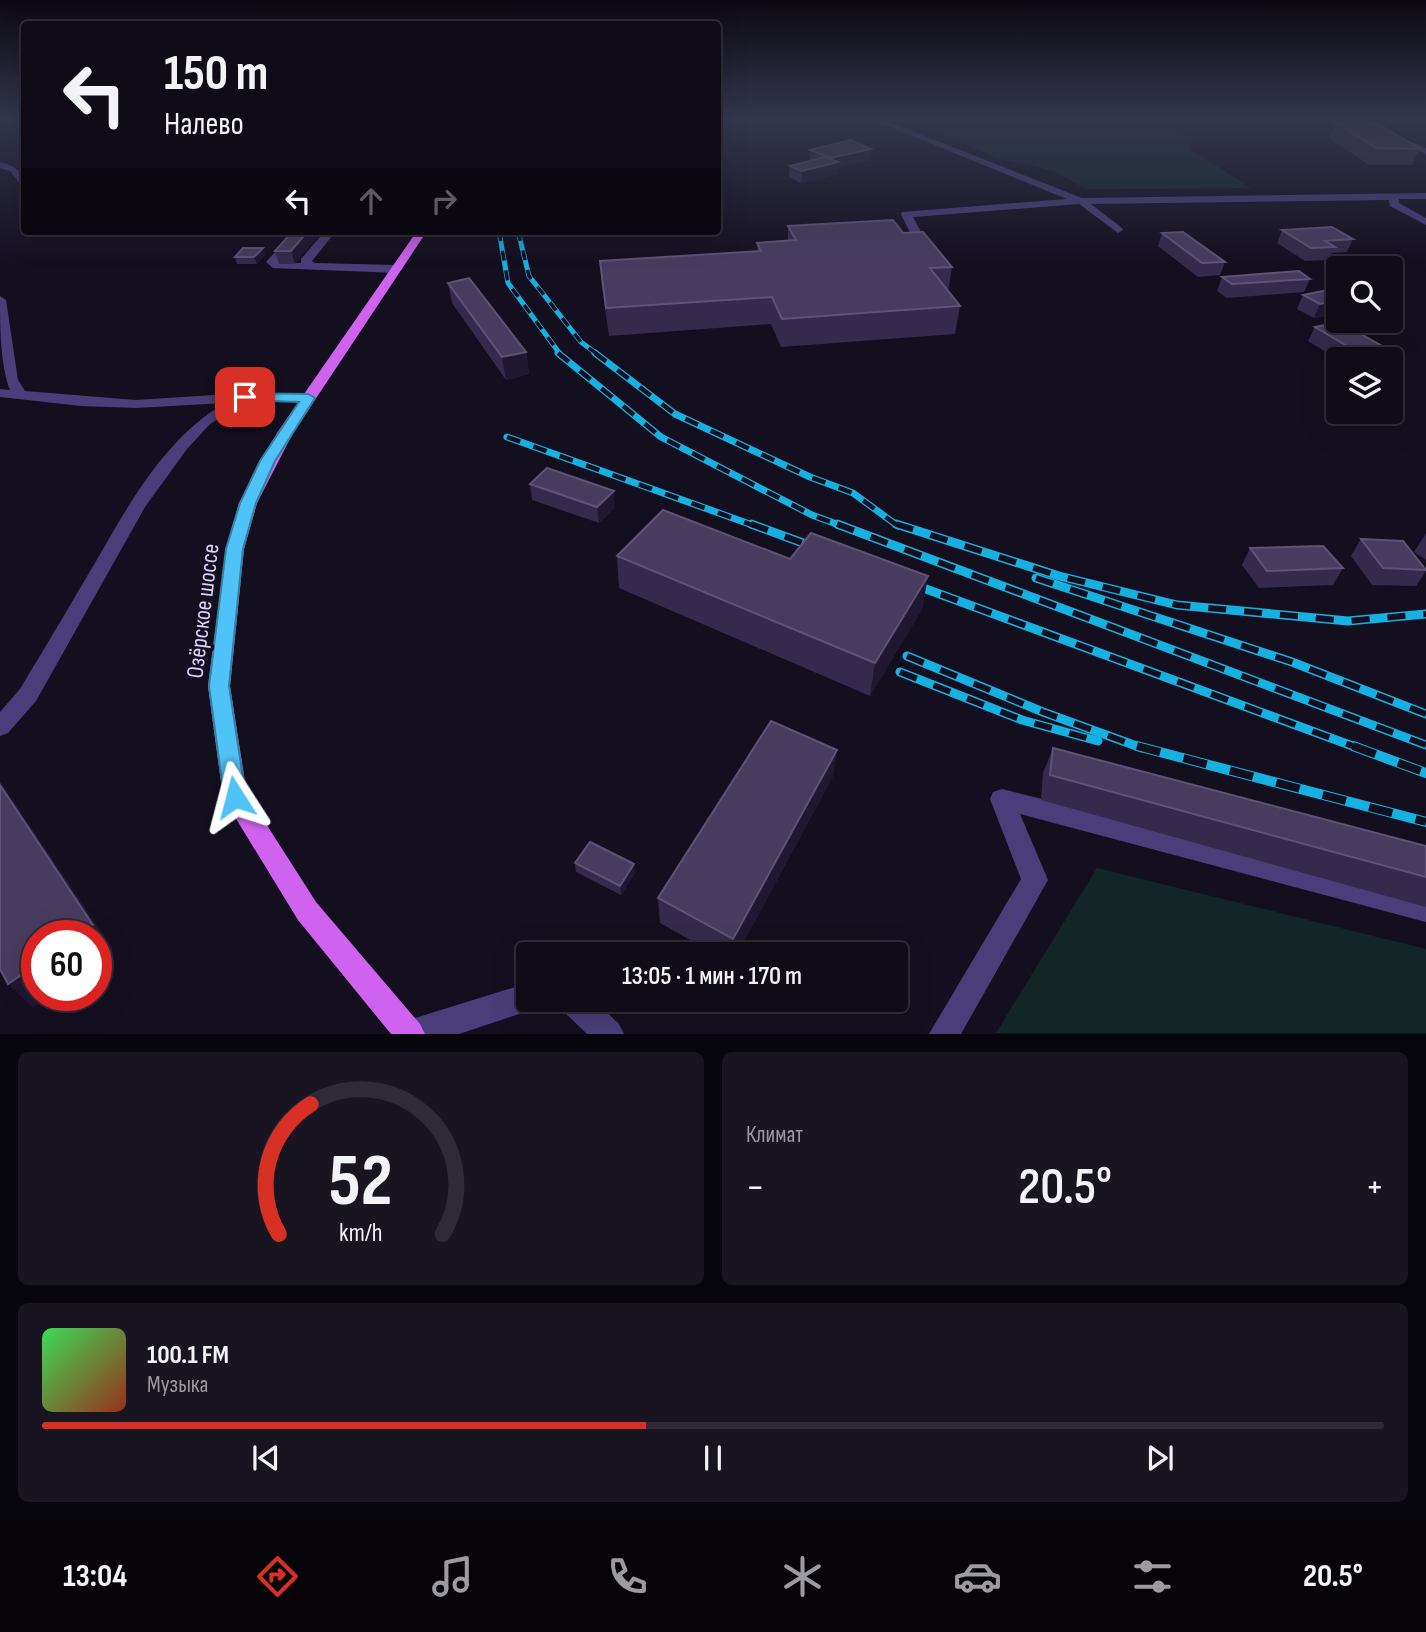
<!DOCTYPE html>
<html lang="ru">
<meta charset="utf-8">
<style>
:root{--surface:#0f0b17;--page:#181420;--text:#f1f3f6;--muted:#9b9ba1;--line:#2f2b36;--accent:#d93025}
body{margin:0;font-family:"Sofia Sans Condensed",sans-serif;background:var(--page);color:var(--text);height:100vh;display:flex;flex-direction:column;font-size:26px;white-space:nowrap}
*{box-sizing:border-box;margin:0}
p{font-size:23px;color:var(--muted)}
.icon{flex:none;width:38px;height:38px;fill:none;stroke:currentColor;stroke-width:2;stroke-linecap:round;stroke-linejoin:round}
.map{position:relative;height:1034px;overflow:hidden}
.details{display:flex;flex-direction:column;gap:18px;padding:18px;background:#08060d;flex:1}
.details>*{flex:none}
.guide{position:absolute;left:21px;top:21px;width:700px;height:214px;border-radius:7px;box-shadow:0 7px 28px #0002,0 0 0 2px var(--line);background:#0f0b17;color:var(--text);overflow:hidden}
.fabs{position:absolute;left:1326px;top:256px;display:grid;gap:14px}
.fabs a{display:grid;place-items:center;width:77px;height:77px;border-radius:7px;background:var(--surface);box-shadow:0 7px 28px #0002,0 0 0 2px var(--line);font-size:35px}
.speed{position:absolute;left:21px;top:920px;display:flex;gap:14px;font-size:35px;font-weight:700;text-align:center}
.speed>*{display:grid;place-content:center;width:91px;height:91px;border-radius:50%;background:var(--surface);box-shadow:0 7px 28px #0002,0 0 0 2px var(--line);line-height:1}
.speed .limit{border:10px solid #d22;background:#fff;color:#111}
.pin{position:absolute;display:grid;place-items:center;width:60px;height:60px;color:#fff;margin:-30px;border-radius:14px;box-shadow:0 4px 10px #0006}
.me{position:absolute;width:77px;margin:-38px;rotate:351deg;stroke-linejoin:round;filter:drop-shadow(0 0 5px #0008)}
.turn{display:flex;align-items:center;gap:24px;height:147px;padding:0 28px;font-size:32px}
.turn .icon{width:91px;height:91px;stroke-width:2.5}
.turn b{display:block;font-size:49px;line-height:60px}
.lanes{display:flex;align-items:center;height:66px;padding:0 28px;background:#0003;justify-content:center;gap:35px;direction:ltr}
.lanes .off{opacity:.35}
.big{font-size:52px;font-weight:600;line-height:1.1}
.details .tile{flex:1;display:flex;flex-direction:column;justify-content:center;gap:10px;min-width:0;padding:0 24px;border-radius:10px;background:var(--page)}
.details .dial{align-items:center;gap:0}
.dial svg{height:182px;overflow:visible;fill:none;stroke:var(--line);stroke-width:7;stroke-linecap:round;text-anchor:middle}
.dial text{fill:var(--text);stroke:none}
.song{display:flex;align-items:center;gap:21px}
.cover{width:84px;height:84px;border-radius:10px;background:linear-gradient(135deg,hsl(130 70% 55%),hsl(10 70% 35%))}
.played{height:7px;border-radius:4px;background:linear-gradient(90deg,var(--accent) 45%,var(--line) 45%)}
.keys{display:flex;justify-content:space-around;direction:ltr}
.heat{display:flex;justify-content:space-between;align-items:center;font-size:38px;direction:ltr}
.details .tiles{flex:1;display:grid;gap:18px;grid-template-columns:1fr 1fr}
.tile:last-child{grid-column:span 2}
.trip{position:absolute;left:516px;top:942px;width:392px;height:70px;border-radius:7px;background:var(--surface);box-shadow:0 7px 28px #0002,0 0 0 2px var(--line);font-weight:600;line-height:70px;text-align:center}
.dock{display:flex;height:112px;justify-content:space-around;align-items:center;background:#060409;color:var(--muted)}
.dock .icon{width:49px;height:49px}
.dock .current{color:var(--accent)}
.dock b{font-size:32px;color:var(--text)}
.map>svg:first-child{display:block}
.green{fill:#122628}
.lines{fill:none;stroke-linecap:round;stroke-linejoin:round}
.minor{fill:#493e79;fill-rule:evenodd}
.major{fill:#cf63ef;fill-rule:evenodd}
.rail-far3-casing{stroke:#16b0e1;stroke-width:5}
.rail-far2-casing{stroke:#16b0e1;stroke-width:7}
.rail-far1-casing{stroke:#16b0e1;stroke-width:9}
.rail-casing{stroke:#16b0e1;stroke-width:10}
.rail-far3{stroke:#140f1f;stroke-width:3.5;stroke-dasharray:10;stroke-linecap:butt}
.rail-far2{stroke:#140f1f;stroke-width:4.5;stroke-dasharray:14;stroke-linecap:butt}
.rail-far1{stroke:#140f1f;stroke-width:6;stroke-dasharray:18;stroke-linecap:butt}
.rail{stroke:#140f1f;stroke-width:8;stroke-dasharray:24;stroke-linecap:butt}
.wall{fill:#352a4b}
.shaded-wall{fill:#201732}
.building{fill:#473c5e;stroke:#5e5376;stroke-width:2}
.route{fill:#4fc3f7;stroke:#337fa1;stroke-width:2}
.labels{text-anchor:middle;dominant-baseline:central;stroke-width:7;stroke-linejoin:round;paint-order:stroke}
.street-label{font-size:24px;fill:#dcd1fa;stroke:#140f1f}
</style>
<div class="map">
<svg width="1426" height="1034" viewBox="0 0 1426 1034">
<rect width="100%" height="100%" fill="#140f1f"/>
<!-- green -->
<g class="green">
<path d="M899,118H1141L1193,138L1190,149L1251,188L1086,189L1054,171L1000,159Z"/>
<path d="M1097,868L1426,949V1033H996Z"/>
</g>
<g class="lines">
<!-- minor -->
<g class="minor">
<path d="M868,118H879L1082,198L1426,193V199H1399V203L1426,218V225L1390,206L1389,200L1091,204L1122,228L1123,230L1118,233L1079,204L913,217L927,243L921,246L915,243L901,214L902,212L1067,199Z"/>
<path d="M1341,118H1352L1426,148V154Z"/>
<path d="M0,162C14,166 24,170 24,186L21,185L10,171L0,168Z"/>
<path d="M294,231H305L280,263H301V259L325,231H336L312,261L315,263L397,265L403,269L397,273L273,268L266,262Z"/>
<path d="M0,296L6,300L18,380L25,391L136,400L245,393L308,394L315,398L308,402L248,401L210,424L187,449L145,507L36,701L8,733L0,736V712L20,689C44,649 68,609 92,568C127,508 163,439 225,403L136,408L81,406L0,397V389L10,390C0,364 0,325 0,296Z"/>
<path d="M1002,789L1426,896V922L1020,814L1048,880L961,1034H929L1021,879L990,799L993,792Z"/>
<path d="M528,983V999H541L538,1007L528,1011L459,1034H397L402,1024L412,1019Z"/>
<path d="M557,999H593L619,1024L624,1034H587L561,1009Z"/>
</g>
<!-- major -->
<path class="major" d="M417,231H427L293,433L257,503L244,549L230,686L247,794L316,902L420,1024L425,1034H391L298,920L227,804L223,797L208,686L226,549L239,503L277,433Z"/>
<!-- rail-far3 casing -->
<g class="rail-far3-casing">
<g id="rail-far3">
<path d="M499,231L508,283L560,354"/>
<path d="M518,231L529,276L581,342L597,354"/>
</g>
</g>
<!-- rail-far2 casing -->
<g class="rail-far2-casing">
<g id="rail-far2">
<path d="M558,353L661,437L812,515L842,526"/>
<path d="M595,353L675,414L810,477L853,493L898,526"/>
<path d="M507,437L755,526"/>
</g>
</g>
<!-- rail-far1 casing -->
<g class="rail-far1-casing">
<g id="rail-far1">
<path d="M751,524L822,550"/>
<path d="M837,524L1426,745"/>
<path d="M896,524L1059,576L1177,605L1348,621L1426,614"/>
<path d="M1036,578L1292,662L1426,714"/>
<path d="M907,582L1358,748"/>
<path d="M907,656L1043,712L1142,748"/>
<path d="M900,672L1022,720L1098,741"/>
</g>
</g>
<!-- rail casing -->
<g class="rail-casing">
<g id="rail">
<path d="M1137,746L1426,822"/>
<path d="M1353,746L1426,773"/>
</g>
</g>
<!-- rail-far3 -->
<use href="#rail-far3" class="rail-far3"/>
<!-- rail-far2 -->
<use href="#rail-far2" class="rail-far2"/>
<!-- rail-far1 -->
<use href="#rail-far1" class="rail-far1"/>
<!-- rail -->
<use href="#rail" class="rail"/>
</g>
<!-- wall -->
<g class="wall">
<path d="M1336,123L1420,149L1412,165H1369L1329,138Z"/>
<path d="M871,149L869,160L837,168V174L801,183L789,177L790,166L810,161V150Z"/>
<path d="M788,226L903,233L952,267L948,291L960,306L955,334L781,347L771,324L609,336L602,287L600,261L757,252V243L788,241Z"/>
<path d="M1282,230L1353,239L1347,252L1332,253L1329,260L1305,261L1277,243Z"/>
<path d="M293,231L295,264H279L275,251Z"/>
<path d="M1162,233L1225,262L1220,275L1198,277L1158,246Z"/>
<path d="M265,255L257,264H237L235,257Z"/>
<path d="M1222,277L1310,279L1304,292L1227,298L1217,291Z"/>
<path d="M448,283L526,352L529,374L506,380L452,303Z"/>
<path d="M1339,288V313L1314,318L1297,309L1303,295Z"/>
<path d="M1340,322L1403,358L1395,373L1391,374V359H1339V360L1308,341L1315,327Z"/>
<path d="M530,484L615,507L599,523L532,500Z"/>
<path d="M1426,533V560L1414,552Z"/>
<path d="M1361,539L1426,569V571L1416,586L1372,585L1351,556Z"/>
<path d="M1250,548L1343,568L1333,585L1259,588L1242,565Z"/>
<path d="M617,556L790,559L928,576L922,609L870,696L619,588Z"/>
<path d="M1053,748L1426,846V907L1041,800L1043,773Z"/>
<path d="M833,776L737,954H715L660,923L658,898Z"/>
<path d="M575,863L635,873L621,895L576,872Z"/>
</g>
<!-- shaded-wall -->
<g class="shaded-wall">
<path d="M871,149L869,160L837,168V174L801,183L802,171L830,158Z"/>
<path d="M308,231H323L295,264L291,251Z"/>
<path d="M263,248L265,255L257,264L254,257Z"/>
<path d="M1339,300V313L1314,318L1320,304Z"/>
<path d="M526,352L529,374L506,380L502,357Z"/>
<path d="M1403,358L1395,373L1391,374V360Z"/>
<path d="M614,491L615,507L599,523L597,507Z"/>
<path d="M928,576L922,609L870,696L875,663Z"/>
<path d="M837,750L833,776L737,954H732L733,939Z"/>
<path d="M0,781L113,949L96,961V936H77L0,785Z"/>
<path d="M634,864L635,873L621,895L620,886Z"/>
<path d="M37,964V996H49L33,1008L8,984Z"/>
</g>
<!-- building -->
<g class="building">
<path d="M1336,123H1377L1420,149L1376,148Z"/>
<path d="M850,140L871,149L830,158L810,150Z"/>
<path d="M825,157L838,162L802,171L790,166Z"/>
<path d="M893,220L903,233L923,232L952,267L930,268L960,306L782,319L772,297L606,308L600,261L761,251L757,243L796,240L788,226Z"/>
<path d="M1332,227L1353,239L1325,241L1335,247L1311,248L1282,230Z"/>
<path d="M293,231H308L291,251H275Z"/>
<path d="M1183,232L1225,262L1202,263L1162,233Z"/>
<path d="M243,248H263L254,257H235Z"/>
<path d="M1299,271L1310,279L1232,284L1222,277Z"/>
<path d="M469,278L526,352L502,357L448,283Z"/>
<path d="M1338,288L1339,300L1320,304L1303,295Z"/>
<path d="M1340,322L1403,358L1391,360V359H1369L1315,327Z"/>
<path d="M547,468L614,491L597,507L530,484Z"/>
<path d="M663,510L790,559L811,533L928,576L875,663L617,556Z"/>
<path d="M1361,539L1403,541L1426,570L1383,568Z"/>
<path d="M1323,546L1343,568L1267,571L1250,548Z"/>
<path d="M771,721L837,750L733,939L658,898Z"/>
<path d="M1053,748L1426,846V877L1050,775Z"/>
<path d="M0,785L93,925L77,936H37V964L8,984L0,969Z"/>
<path d="M590,842L634,864L620,886L575,863Z"/>
</g>
<!-- sky -->
<linearGradient id="sky" x2="0" y2="1"><stop stop-color="#0b0811"/><stop offset="0.45" stop-color="#34374d"/><stop offset="1" stop-color="#34374d" stop-opacity="0"/></linearGradient>
<rect width="1426" height="263" fill="url(#sky)"/>
<!-- route -->
<path class="route" d="M245,393L308,394L315,398L275,461L256,503L243,549L229,686L246,797L243,803L235,806L228,803L224,797L209,686L226,549L240,503L260,461L299,402L240,400V394Z"/>
<g class="labels">
<!-- street labels -->
<g class="street-label">
<text transform="translate(203 611) rotate(-83)">Озёрское шоссе</text>
</g>
</g>
</svg>
<div class="fabs">
<a><svg class="icon" aria-label="search" viewBox="0 0 24 24"><circle cx="10" cy="10" r="6"/><path d="M15 15l6 6"/></svg></a>
<a><svg class="icon" aria-label="layers" viewBox="0 0 24 24"><path d="M12 4l9 5-9 5-9-5zM3 14l9 5 9-5"/></svg></a>
</div>
<div class="speed"><div class="limit">60</div></div>
<div class="pin" style="left:245px;top:397px;background:#d93025"><svg class="icon" aria-label="arrive" viewBox="0 0 24 24"><path d="M6 21V4h12l-3 4 3 4H6"/></svg></div>
<svg class="me" style="left:235px;top:797px" viewBox="-20 -20 40 40"><path d="M0-17L14 15 0 8-14 15z" fill="#4fc3f7" stroke="#fff" stroke-width="4"/></svg>
<div class="trip">13:05 · 1 мин · 170 m</div>
<div class="guide">
<div class="turn"><svg class="icon" aria-label="left" viewBox="0 0 24 24"><path d="M17 20v-9H6M10 6l-5 5 5 5"/></svg><div><b>150 m</b>Налево</div></div>
<div class="lanes"><svg class="icon" aria-label="left" viewBox="0 0 24 24"><path d="M17 20v-9H6M10 6l-5 5 5 5"/></svg><svg class="icon off" aria-label="ahead" viewBox="0 0 24 24"><path d="M12 20V5M6 11l6-6 6 6"/></svg><svg class="icon off" aria-label="right" viewBox="0 0 24 24"><path d="M7 20v-9h11M14 6l5 5-5 5"/></svg></div>
</div>
</div>
<section class="details">
<div class="tiles">
<div class="tile dial"><svg viewBox="0 0 100 80">
<path d="M14 69A42 42 0 1 1 86 69"/>
<path d="M14 69A42 42 0 0 1 28 12" stroke="#d93025"/>
<text x="50" y="56" font-size="32" font-weight="700">52</text>
<text x="50" y="72" font-size="11">km/h</text>
</svg></div>
<div class="tile"><p>Климат</p>
<div class="heat"><a>−</a><b class="big">20.5°</b><a>+</a></div>
</div>
<div class="tile">
<div class="song"><i class="cover"></i><div><b>100.1 FM</b><p>Музыка</p></div></div>
<div class="played"></div>
<div class="keys"><svg class="icon" aria-label="previous" viewBox="0 0 24 24"><path d="M18 5L8 12l10 7zM5 5v14"/></svg><svg class="icon" aria-label="pause" viewBox="0 0 24 24"><path d="M8 5v14M16 5v14"/></svg><svg class="icon" aria-label="next" viewBox="0 0 24 24"><path d="M6 5l10 7-10 7zM19 5v14"/></svg></div>
</div>
</div>
</section>
<nav class="dock">
<b>13:04</b>
<svg class="icon current" aria-label="directions" viewBox="0 0 24 24"><path d="M12 3l9 9-9 9-9-9zM9 14v-3h6M13 9l2 2-2 2"/></svg>
<svg class="icon" aria-label="music" viewBox="0 0 24 24"><path d="M9 18V5l10-2v13"/><circle cx="6" cy="18" r="3"/><circle cx="16" cy="16" r="3"/></svg>
<svg class="icon" aria-label="phone" viewBox="0 0 24 24"><path d="M5 4h4l2 5-3 2q2 4 5 5l2-3 5 2v4C11 20 4 13 5 4z"/></svg>
<svg class="icon" aria-label="climate" viewBox="0 0 24 24"><path d="M12 3v18M4 7l16 10M4 17L20 7"/></svg>
<svg class="icon" aria-label="car" viewBox="0 0 24 24"><path d="M5 17H2v-5l4-1 3-4h7l3 4 3 1v5h-3M9 17h6M6 11h13"/><circle cx="7" cy="17" r="2"/><circle cx="17" cy="17" r="2"/></svg>
<svg class="icon" aria-label="filters" viewBox="0 0 24 24"><path d="M4 7h16M4 17h16"/><circle cx="9" cy="7" r="2"/><circle cx="15" cy="17" r="2"/></svg>
<b>20.5°</b>
</nav>
